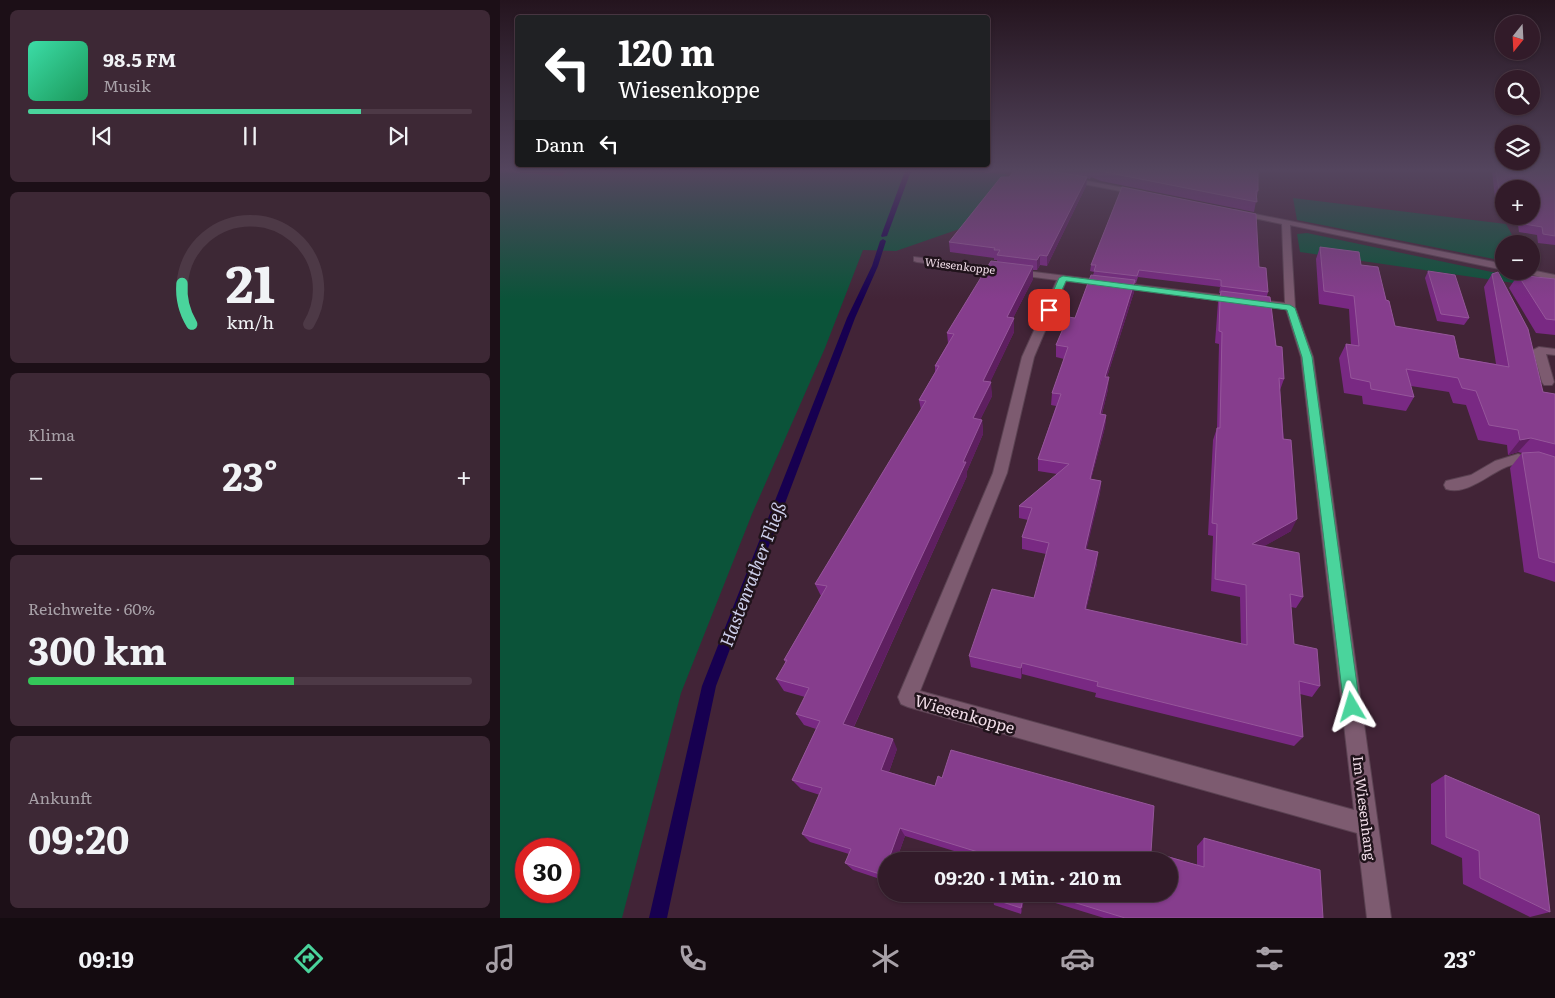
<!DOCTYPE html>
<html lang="de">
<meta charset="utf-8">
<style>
:root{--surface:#321b29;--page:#3d2835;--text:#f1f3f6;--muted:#a8a1a8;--line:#4d3946;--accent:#4ad49c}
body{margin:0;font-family:Literata,serif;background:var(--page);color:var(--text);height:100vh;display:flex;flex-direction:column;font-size:19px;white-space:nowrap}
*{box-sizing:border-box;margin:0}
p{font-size:16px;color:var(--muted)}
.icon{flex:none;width:28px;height:28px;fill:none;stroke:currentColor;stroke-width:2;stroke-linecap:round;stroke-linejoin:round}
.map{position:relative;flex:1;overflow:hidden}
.details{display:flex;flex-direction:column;gap:10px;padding:10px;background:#1c0f17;width:500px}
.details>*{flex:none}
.top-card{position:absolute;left:15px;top:15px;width:475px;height:152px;border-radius:5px;box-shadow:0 1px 4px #0004,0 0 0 1px var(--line);background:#202124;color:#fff;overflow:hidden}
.needle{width:32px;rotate:198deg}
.fabs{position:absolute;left:995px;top:15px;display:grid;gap:10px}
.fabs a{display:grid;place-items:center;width:45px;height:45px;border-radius:50%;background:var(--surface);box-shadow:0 1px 4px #0004,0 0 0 1px var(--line);font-size:25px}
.speed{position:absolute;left:15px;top:838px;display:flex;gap:10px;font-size:25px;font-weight:700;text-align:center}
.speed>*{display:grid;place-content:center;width:65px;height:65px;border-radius:50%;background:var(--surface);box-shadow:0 1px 4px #0004,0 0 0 1px var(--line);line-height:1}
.speed .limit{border:8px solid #d22;background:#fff;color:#111}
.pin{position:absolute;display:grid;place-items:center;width:42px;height:42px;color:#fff;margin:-21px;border-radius:10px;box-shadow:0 2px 8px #0006}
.me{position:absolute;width:55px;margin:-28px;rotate:353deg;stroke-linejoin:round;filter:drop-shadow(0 0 4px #0008)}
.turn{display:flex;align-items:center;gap:18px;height:105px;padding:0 20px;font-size:22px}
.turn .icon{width:65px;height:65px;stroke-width:2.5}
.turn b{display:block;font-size:35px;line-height:42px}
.then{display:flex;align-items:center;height:48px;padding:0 20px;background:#0003;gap:10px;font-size:19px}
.big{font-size:38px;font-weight:700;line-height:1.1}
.details .card{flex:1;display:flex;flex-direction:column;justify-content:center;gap:8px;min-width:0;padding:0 18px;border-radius:8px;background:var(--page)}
.details .dial{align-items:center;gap:0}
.dial svg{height:130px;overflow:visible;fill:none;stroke:var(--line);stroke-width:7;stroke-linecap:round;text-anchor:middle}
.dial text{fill:var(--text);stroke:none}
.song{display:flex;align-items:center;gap:15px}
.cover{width:60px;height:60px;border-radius:8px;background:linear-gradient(135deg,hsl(160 70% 55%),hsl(150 70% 35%))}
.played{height:5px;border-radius:2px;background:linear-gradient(90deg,var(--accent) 75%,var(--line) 75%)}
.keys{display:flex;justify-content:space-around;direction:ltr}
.heat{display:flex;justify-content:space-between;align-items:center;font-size:28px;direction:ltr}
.charge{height:8px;border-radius:4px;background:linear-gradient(90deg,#34c759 60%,var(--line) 0)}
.trip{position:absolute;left:378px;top:852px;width:300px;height:50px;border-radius:25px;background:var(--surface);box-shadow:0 1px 4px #0004,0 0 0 1px var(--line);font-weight:700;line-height:50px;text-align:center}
.tabs{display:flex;height:80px;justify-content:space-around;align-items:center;background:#140b10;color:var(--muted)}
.tabs .icon{width:35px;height:35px}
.tabs .active{color:var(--accent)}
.tabs b{font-size:22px;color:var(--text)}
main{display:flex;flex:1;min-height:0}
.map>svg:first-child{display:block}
.green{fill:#0b5339;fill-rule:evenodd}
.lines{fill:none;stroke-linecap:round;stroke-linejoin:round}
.stream{fill:#170050;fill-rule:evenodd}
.service-casing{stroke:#5b4252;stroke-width:2}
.minor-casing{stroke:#5b4252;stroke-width:2}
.service{fill:#7d5b70;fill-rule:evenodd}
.minor{fill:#7d5b70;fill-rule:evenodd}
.wall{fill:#792983;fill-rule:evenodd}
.shaded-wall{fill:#5e1f60}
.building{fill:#863d8d;stroke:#96569b}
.route{fill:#4ad49c;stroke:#308a65}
.labels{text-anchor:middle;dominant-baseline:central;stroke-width:5;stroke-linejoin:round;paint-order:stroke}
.far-street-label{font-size:11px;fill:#f0dce7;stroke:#20131b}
.street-label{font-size:14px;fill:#f0dce7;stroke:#20131b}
.near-street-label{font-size:16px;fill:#f0dce7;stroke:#20131b}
.near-water-label{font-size:18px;font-style:italic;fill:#cdcfeb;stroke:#20131b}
</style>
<main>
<section class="details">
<div class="card">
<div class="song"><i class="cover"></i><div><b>98.5 FM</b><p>Musik</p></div></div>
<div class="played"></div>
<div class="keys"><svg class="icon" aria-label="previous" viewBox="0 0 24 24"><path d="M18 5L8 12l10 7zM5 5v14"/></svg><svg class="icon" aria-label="pause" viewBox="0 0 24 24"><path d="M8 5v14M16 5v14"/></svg><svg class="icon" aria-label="next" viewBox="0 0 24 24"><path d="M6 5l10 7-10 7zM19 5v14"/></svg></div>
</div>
<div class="card dial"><svg viewBox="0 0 100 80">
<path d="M14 69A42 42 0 1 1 86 69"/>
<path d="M14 69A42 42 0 0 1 8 44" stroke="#4ad49c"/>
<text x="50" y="56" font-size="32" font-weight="700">21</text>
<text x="50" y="72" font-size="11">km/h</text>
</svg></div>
<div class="card"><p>Klima</p>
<div class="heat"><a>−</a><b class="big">23°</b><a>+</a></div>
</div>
<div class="card"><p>Reichweite · 60%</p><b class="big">300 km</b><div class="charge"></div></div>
<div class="card"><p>Ankunft</p><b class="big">09:20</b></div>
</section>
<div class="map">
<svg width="1055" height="918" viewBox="0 0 1055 918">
<rect width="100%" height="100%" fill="#422437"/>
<!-- green -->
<g class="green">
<path d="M0,171L62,176L67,171H469L507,174L468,226L396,251L363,250L325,348L252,514L181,693L122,918H0ZM26,849H69V891H26Z"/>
<path d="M793,198L1006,224L1017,244H1004V261L797,220Z"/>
<path d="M807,233L1049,284V288L800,252L797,234Z"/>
</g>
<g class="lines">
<!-- stream -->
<g class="stream">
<path d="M405,171H411L387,236L382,237L381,236Z"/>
<path d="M383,239L386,241L378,266L355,318L216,686L167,918H149L202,686L347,318L372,266L380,241Z"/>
</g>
<!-- service casing -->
<g class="service-casing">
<g id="service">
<path d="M1039,347L1055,349V355L1046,354L1054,382L1052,385H1044L1042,382L1033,350Z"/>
<path d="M1018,454L1055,464V474C1044,471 1029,464 1018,464C996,465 971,497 946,489L944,485L946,481L971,475L995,461Z"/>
</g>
</g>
<!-- minor casing -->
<g class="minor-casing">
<g id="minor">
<path d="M517,171H532L549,175L545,177L520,173Z"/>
<path d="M565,177L641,191L645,193L641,195L568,181H565Z"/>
<path d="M735,210L1004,264V270L790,225L795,307L813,357L891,918H867L857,833L408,707L401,704L398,697L493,473L522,357L557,280L417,262L414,261V257L785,303L782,224L735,214ZM566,281L786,309L801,357L854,810L420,691L507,473L534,357Z"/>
<path d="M1031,270L1055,275V281L1018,271Z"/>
</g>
</g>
<!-- service -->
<use href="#service" class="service"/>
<!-- minor -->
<use href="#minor" class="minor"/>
</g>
<!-- wall -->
<g class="wall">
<path d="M533,171H758V191L754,212L601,181L591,177L590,179L587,178L586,186L547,266L540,265L537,270H533V279L513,318L514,332L490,382L492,396L480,420H482L483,434L467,471V476L354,727L397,749L389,772L697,865V846L704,838L823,918H604L526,894H669L477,858L405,836L396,861H386V881L353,870L345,863L349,854L310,842L302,834L320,795L301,789L292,780L316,729L304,725L296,714L305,697L284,691L276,679L286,663L284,660L321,596L315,584L421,410L419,400L435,372V366L448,343L447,333L497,262V260H494V258L450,252L449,242L509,177L532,172Z"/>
<path d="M992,171H1055V245L1038,243L1037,235L1019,232L1018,225L1009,224L1005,216H1031L1004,189V214L995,198Z"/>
<path d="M820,247L861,265L886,300L895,326L959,358L996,364L984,287L992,274L1043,392L1055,394V582L1024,572L1010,468L1022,453L1018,452L1008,455L1007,445L978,440L966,405L953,403L949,392L911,386L914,397L906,411L863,404L862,396L844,393L839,358L846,344L851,345L849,309L819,304L816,259Z"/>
<path d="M591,265L759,267L768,292L767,296L776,346L784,379L780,390L791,531L764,546L803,597L796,608L791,607L794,644L820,686L812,697L800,694L803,737L794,746L595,697L596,693L522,674L521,679L471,667L469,656L534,598L546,554L522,549V537L528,520L519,518V506L557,474L538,471V459L556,406L551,405L552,393L564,359L556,357V345L575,318L593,275L594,272L590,271ZM638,277L720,287L719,293H721L718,302L715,343L719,344L717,428L713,440L708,535L713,536L711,591L740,597L741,644L586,610L597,564L586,550L600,493L601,481L591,479L605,427L606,415L602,414L608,389L607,377L634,292L635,283H636Z"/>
<path d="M928,271L969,318L964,325L937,321L925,278Z"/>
<path d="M1018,275L1055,279V335L1036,333L1009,288Z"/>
<path d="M945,775L1050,912L1030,917L963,884L962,858L931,844V784Z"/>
<path d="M525,894L521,914L494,905L493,899Z"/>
</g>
<!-- shaded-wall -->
<g class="shaded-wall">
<path d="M587,177L586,186L547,266V256Z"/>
<path d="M540,255V265L537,270V260Z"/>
<path d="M533,266V279L507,330V317Z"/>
<path d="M635,280L634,292L603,389L605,377Z"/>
<path d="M514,318V332L484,395L483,381Z"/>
<path d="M609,377L608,389L599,426L600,414Z"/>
<path d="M491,382L492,396L474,432L473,418Z"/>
<path d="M606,415L605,427L588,491L590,479Z"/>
<path d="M482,420L483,434L467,471V476L350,735L343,724Z"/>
<path d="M1031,438L1018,452L1008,455L1020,440Z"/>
<path d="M601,481L600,493L584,561L585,549Z"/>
<path d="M797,519L791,531L747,556L752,544Z"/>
<path d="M598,552L597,564L583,621L585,609Z"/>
<path d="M522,663V674L521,679V668Z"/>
<path d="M393,739L397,749L386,780L381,770Z"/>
<path d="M400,828L405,836L396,861H388Z"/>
<path d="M386,867V878L383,875Z"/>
<path d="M524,894H525L521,914V908Z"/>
</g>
<!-- building -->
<g class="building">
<path d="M514,171L532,172L533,171H549L587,177L547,256L540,255L537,260L497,255L500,250H494L495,248L449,242L501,177H509Z"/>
<path d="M600,171H758V191H756L757,202Z"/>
<path d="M996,171H1055V236L1043,234L1042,227L1024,224L1023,217L1019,216H1031V189H1004V199L999,190Z"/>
<path d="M622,187L756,214L759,267L766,268L768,292L721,286V280L639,270L637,276L594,271L596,265H591Z"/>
<path d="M820,247L859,252L861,265L878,267L886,300L889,301L895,326L954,336L959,358L1009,367L992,274L998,272L1028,329L1043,392L1055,394V444L1031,438L1020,440L1018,430L989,425L976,391L962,388L958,378L906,369L914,397L871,389L870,382L851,378L846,344L859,346L854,296L824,291Z"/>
<path d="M491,261L533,266L507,317L514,318L483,381L491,382L473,418L482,420L463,462H466L343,724L393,739L381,770L435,786L438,776L442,778L451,750L654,806L651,852L704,867V838L820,870L823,918H625L547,894H669V861H476L478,852L400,828L388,861H386V867L383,875L345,863L351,849L302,834L322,788L292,780L320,721L296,714L309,688L276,679L287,660H284L327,586L315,584L426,401L419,400L439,366H435L454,334L447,333Z"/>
<path d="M928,271L955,275L969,318L941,314Z"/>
<path d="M591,275L635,280L605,377H609L600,414L606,415L590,479L601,481L585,549L598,552L585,609L747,645L746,585L715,579L717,524L712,523L717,428H720L722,332L719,331L720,299L721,291L770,297L776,346L782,347L784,379L779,378L783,439L791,440L797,519L752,544L799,553L803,597L790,594L794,644L817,649L820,686L799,681L803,737L597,686L598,682L522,663L521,668L469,656L492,589L534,598L549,543L522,537L532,508L519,506L569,464L538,459L561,394L552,393L568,347L556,345L568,317L575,318Z"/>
<path d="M1018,275L1055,279V320L1046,319Z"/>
<path d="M1039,452L1055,457V563L1039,558L1022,453Z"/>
<path d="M945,775L1039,815L1050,912L980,878L979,851L946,837Z"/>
<path d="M494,894H524L521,908L493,899Z"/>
</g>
<!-- sky -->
<linearGradient id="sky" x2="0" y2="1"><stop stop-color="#24141e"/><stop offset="0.57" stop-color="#54455e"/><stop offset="1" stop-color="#54455e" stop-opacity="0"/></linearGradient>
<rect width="1055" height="299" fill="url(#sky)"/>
<!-- route -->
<path class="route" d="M563,276L790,305L795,308L812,357L860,707L857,713L852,715L846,713L844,707L802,357L787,310L566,281L553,310L546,312L545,310L559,278Z"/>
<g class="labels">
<!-- far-street labels -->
<g class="far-street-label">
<text transform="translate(460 265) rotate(7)">Wiesenkoppe</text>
</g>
<!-- street labels -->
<g class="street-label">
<text transform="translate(865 808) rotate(83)">Im Wiesenhang</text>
</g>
<!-- near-street labels -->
<g class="near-street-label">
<text transform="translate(465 713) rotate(16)">Wiesenkoppe</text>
</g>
<!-- near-water labels -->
<g class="near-water-label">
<text transform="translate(252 574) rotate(-69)">Hastenrather Fließ</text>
</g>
</g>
</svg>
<div class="fabs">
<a><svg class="needle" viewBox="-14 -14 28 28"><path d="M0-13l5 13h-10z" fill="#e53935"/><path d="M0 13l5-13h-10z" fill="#a8a1a8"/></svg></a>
<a><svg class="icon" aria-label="search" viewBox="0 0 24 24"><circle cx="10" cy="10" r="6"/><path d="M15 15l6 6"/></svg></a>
<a><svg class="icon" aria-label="layers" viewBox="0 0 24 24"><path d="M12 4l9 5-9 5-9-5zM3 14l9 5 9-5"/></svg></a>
<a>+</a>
<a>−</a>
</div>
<div class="speed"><div class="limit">30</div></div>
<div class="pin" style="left:549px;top:310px;background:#d93025"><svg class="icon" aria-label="arrive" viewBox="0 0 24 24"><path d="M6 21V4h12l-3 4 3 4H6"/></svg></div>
<svg class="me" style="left:852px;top:707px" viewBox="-20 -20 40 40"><path d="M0-17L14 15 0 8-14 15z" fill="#4ad49c" stroke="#fff" stroke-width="4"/></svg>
<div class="trip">09:20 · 1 Min. · 210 m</div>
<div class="top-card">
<div class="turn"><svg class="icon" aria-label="left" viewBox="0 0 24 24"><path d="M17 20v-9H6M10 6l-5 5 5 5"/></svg><div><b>120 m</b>Wiesenkoppe</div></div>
<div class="then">Dann<svg class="icon" aria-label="left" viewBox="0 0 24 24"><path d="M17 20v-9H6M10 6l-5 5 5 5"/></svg></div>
</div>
</div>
</main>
<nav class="tabs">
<b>09:19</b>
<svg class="icon active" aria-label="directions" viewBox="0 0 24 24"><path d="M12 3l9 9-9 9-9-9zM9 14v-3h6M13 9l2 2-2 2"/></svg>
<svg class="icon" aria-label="music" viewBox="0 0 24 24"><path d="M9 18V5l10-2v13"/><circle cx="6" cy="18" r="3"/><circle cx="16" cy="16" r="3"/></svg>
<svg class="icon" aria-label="phone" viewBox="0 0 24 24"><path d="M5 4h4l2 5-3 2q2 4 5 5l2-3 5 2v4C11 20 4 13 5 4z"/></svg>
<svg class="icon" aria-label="climate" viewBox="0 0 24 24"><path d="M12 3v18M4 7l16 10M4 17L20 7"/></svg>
<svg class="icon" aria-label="car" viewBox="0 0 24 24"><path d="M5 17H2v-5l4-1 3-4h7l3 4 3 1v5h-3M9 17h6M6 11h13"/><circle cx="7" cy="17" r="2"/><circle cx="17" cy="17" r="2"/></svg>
<svg class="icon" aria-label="filters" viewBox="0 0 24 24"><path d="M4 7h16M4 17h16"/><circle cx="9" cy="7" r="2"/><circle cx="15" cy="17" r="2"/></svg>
<b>23°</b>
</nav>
